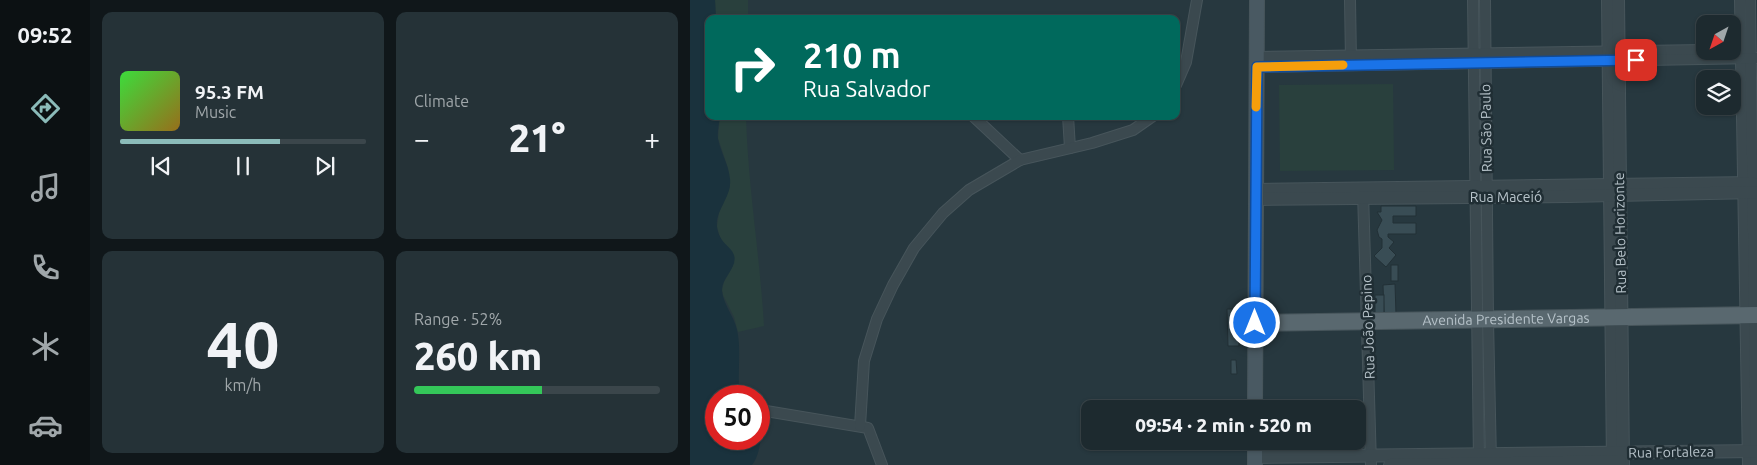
<!DOCTYPE html>
<meta charset="utf-8">
<style>
:root{--surface:#1d2a2f;--page:#253237;--text:#f1f3f6;--muted:#a0a7aa;--line:#3b464b;--accent:#8bbbb9}
body{margin:0;font-family:Ubuntu,sans-serif;background:var(--page);color:var(--text);height:100vh;display:flex;flex-direction:column;font-size:19px;white-space:nowrap}
*{box-sizing:border-box;margin:0}
p{font-size:16px;color:var(--muted)}
.icon{flex:none;width:28px;height:28px;fill:none;stroke:currentColor;stroke-width:2;stroke-linecap:round;stroke-linejoin:round}
.map{position:relative;flex:1;overflow:hidden}
.panel{display:flex;flex-direction:column;gap:12px;padding:12px;background:#10171a;width:600px}
.panel>*{flex:none}
.banner{position:absolute;left:15px;top:15px;width:475px;height:105px;border-radius:10px;box-shadow:0 1px 4px #0004,0 0 0 1px var(--line);background:#00695c;color:#fff;overflow:hidden}
.needle{width:32px;rotate:220deg}
.controls{position:absolute;left:1006px;top:15px;display:grid;gap:10px}
.controls a{display:grid;place-items:center;width:45px;height:45px;border-radius:10px;background:var(--surface);box-shadow:0 1px 4px #0004,0 0 0 1px var(--line);font-size:25px}
.speed{position:absolute;left:15px;top:385px;display:flex;gap:10px;font-size:25px;font-weight:700;text-align:center}
.speed>*{display:grid;place-content:center;width:65px;height:65px;border-radius:50%;background:var(--surface);box-shadow:0 1px 4px #0004,0 0 0 1px var(--line);line-height:1}
.speed .limit{border:8px solid #d22;background:#fff;color:#111}
.pin{position:absolute;display:grid;place-items:center;width:42px;height:42px;color:#fff;margin:-21px;border-radius:10px;box-shadow:0 2px 8px #0006}
.me{position:absolute;width:55px;margin:-28px;rotate:0deg;stroke-linejoin:round;filter:drop-shadow(0 0 4px #0008)}
.turn{display:flex;align-items:center;gap:18px;height:105px;padding:0 15px;font-size:22px}
.turn .icon{width:65px;height:65px;stroke-width:2.5}
.turn b{display:block;font-size:35px;line-height:42px}
.big{font-size:38px;font-weight:800;line-height:1.1}
.panel .widget{flex:1;display:flex;flex-direction:column;justify-content:center;gap:8px;min-width:0;padding:0 18px;border-radius:10px;background:var(--page)}
.panel .dial{align-items:center;gap:0}
.dial b{font-size:65px;line-height:1}
.song{display:flex;align-items:center;gap:15px}
.cover{width:60px;height:60px;border-radius:8px;background:linear-gradient(135deg,hsl(120 70% 55%),hsl(40 70% 35%))}
.played{height:5px;border-radius:2px;background:linear-gradient(90deg,var(--accent) 65%,var(--line) 65%)}
.keys{display:flex;justify-content:space-around;direction:ltr}
.heat{display:flex;justify-content:space-between;align-items:center;font-size:28px;direction:ltr}
.charge{height:8px;border-radius:4px;background:linear-gradient(90deg,#34c759 52%,var(--line) 0)}
.panel .tiles{flex:1;display:grid;gap:12px;grid-template-columns:repeat(2,1fr)}
.trip{position:absolute;left:391px;top:400px;width:285px;height:50px;border-radius:10px;background:var(--surface);box-shadow:0 1px 4px #0004,0 0 0 1px var(--line);font-weight:800;line-height:50px;text-align:center}
main{display:flex;flex:1;min-height:0}
.menu{display:flex;flex-direction:column;width:90px;justify-content:space-around;align-items:center;background:#0c1113;color:var(--muted)}
.menu .icon{width:35px;height:35px}
.menu .current{color:var(--accent)}
.menu b{font-size:22px;color:var(--text)}
.map>svg:first-child{display:block}
.green{fill:#29403d}
.water{fill:#1a323d}
.building{fill:#394d55;stroke:#223036}
.lines{fill:none;stroke-linecap:round;stroke-linejoin:round}
.minor-casing{stroke:#47555b;stroke-width:12}
.tertiary-casing{stroke:#47555b;stroke-width:14}
.secondary-casing{stroke:#47555b;stroke-width:16}
.primary-casing{stroke:#47555b;stroke-width:18}
.minor{stroke:#3b494f;stroke-width:10}
.tertiary{stroke:#3b494f;stroke-width:12}
.secondary{stroke:#495962;stroke-width:14}
.primary{stroke:#59686f;stroke-width:16}
.route-casing{stroke:#114b97;stroke-width:12}
.route{stroke:#1a73e8;stroke-width:9}
.slow{stroke:#f59e0b;stroke-width:9}
.labels{text-anchor:middle;dominant-baseline:central;stroke-width:5;stroke-linejoin:round;paint-order:stroke}
.street-label{font-size:14px;fill:#b7c3ca;stroke:#202e34}
</style>
<main>
<nav class="menu">
<b>09:52</b>
<svg class="icon current" aria-label="directions" viewBox="0 0 24 24"><path d="M12 3l9 9-9 9-9-9zM9 14v-3h6M13 9l2 2-2 2"/></svg>
<svg class="icon" aria-label="music" viewBox="0 0 24 24"><path d="M9 18V5l10-2v13"/><circle cx="6" cy="18" r="3"/><circle cx="16" cy="16" r="3"/></svg>
<svg class="icon" aria-label="phone" viewBox="0 0 24 24"><path d="M5 4h4l2 5-3 2q2 4 5 5l2-3 5 2v4C11 20 4 13 5 4z"/></svg>
<svg class="icon" aria-label="climate" viewBox="0 0 24 24"><path d="M12 3v18M4 7l16 10M4 17L20 7"/></svg>
<svg class="icon" aria-label="car" viewBox="0 0 24 24"><path d="M5 17H2v-5l4-1 3-4h7l3 4 3 1v5h-3M9 17h6M6 11h13"/><circle cx="7" cy="17" r="2"/><circle cx="17" cy="17" r="2"/></svg>
</nav>
<section class="panel">
<div class="tiles">
<div class="widget">
<div class="song"><i class="cover"></i><div><b>95.3 FM</b><p>Music</p></div></div>
<div class="played"></div>
<div class="keys"><svg class="icon" aria-label="previous" viewBox="0 0 24 24"><path d="M18 5L8 12l10 7zM5 5v14"/></svg><svg class="icon" aria-label="pause" viewBox="0 0 24 24"><path d="M8 5v14M16 5v14"/></svg><svg class="icon" aria-label="next" viewBox="0 0 24 24"><path d="M6 5l10 7-10 7zM19 5v14"/></svg></div>
</div>
<div class="widget"><p>Climate</p>
<div class="heat"><a>−</a><b class="big">21°</b><a>+</a></div>
</div>
<div class="widget dial"><b>40</b><p>km/h</p></div>
<div class="widget"><p>Range · 52%</p><b class="big">260 km</b><div class="charge"></div></div>
</div>
</section>
<div class="map">
<svg width="1067" height="465" viewBox="0 0 1067 465">
<rect width="100%" height="100%" fill="#27383f"/>
<!-- green -->
<g class="green">
<path d="M25,0H58V19H26Z"/>
<path d="M703,84L704,170L590,171L589,85Z"/>
<path d="M30,116H56C58,187 70,256 74,326L48,332L44,317L33,295L32,289L34,282L43,265V253L31,240L27,227L29,213L40,187L38,168L28,138Z"/>
</g>
<!-- water -->
<path class="water" d="M0,0H25L26,19H19V116H30C29,124 27,132 28,139C31,153 39,166 40,179C42,197 25,210 27,227C29,243 41,246 44,255C48,268 31,278 32,291C33,304 44,316 47,330C51,345 48,370 49,387L59,396H26V439H69V407C72,424 73,451 62,465H0Z"/>
<!-- building -->
<g class="building">
<path d="M691,206H726V216H703V223H726V234H698V237L704,242L699,248L706,255L696,267L684,256L692,248V239L689,237L687,230L692,220L687,212H691Z"/>
<rect x="701" y="265" width="7" height="16"/>
<path d="M705,284L706,314H694L693,285Z"/>
<rect x="685" y="295" width="9" height="19"/>
<path d="M537,309H548L549,346H538Z"/>
<path d="M541,360H546L547,374H541Z"/>
</g>
<g class="lines">
<!-- minor casing -->
<g class="minor-casing">
<g id="minor">
<path d="M660,0L661,61"/>
<path d="M783,0L789,461"/>
<path d="M795,0L798,320L801,462"/>
<path d="M1050,0L1058,465"/>
<path d="M1060,0L1066,465"/>
<path d="M567,57L1015,50"/>
<path d="M567,67L1067,58"/>
<path d="M486,85L496,62L507,0"/>
<path d="M283,116L330,160"/>
<path d="M378,116L380,148"/>
<path d="M673,192L681,465"/>
<path d="M76,411L178,428L192,465"/>
<path d="M170,426L174,361L187,319L203,285L224,248L253,213L279,190L330,160L402,143L443,130L463,116"/>
</g>
</g>
<!-- tertiary casing -->
<g class="tertiary-casing">
<g id="tertiary">
<path d="M918,0L923,465"/>
<path d="M928,0L933,465"/>
<path d="M566,190L1062,183"/>
<path d="M566,199L878,196L1067,192"/>
<path d="M565,457L1067,451"/>
<path d="M700,465L930,461"/>
</g>
</g>
<!-- secondary casing -->
<g class="secondary-casing">
<g id="secondary">
<path d="M565,409L567,0"/>
<path d="M565,465V441"/>
</g>
</g>
<!-- primary casing -->
<g class="primary-casing">
<g id="primary">
<path id="s1" d="M565,323L1067,315"/>
</g>
</g>
<!-- minor -->
<use href="#minor" class="minor"/>
<!-- tertiary -->
<use href="#tertiary" class="tertiary"/>
<!-- secondary -->
<use href="#secondary" class="secondary"/>
<!-- primary -->
<use href="#primary" class="primary"/>
</g>
<g class="lines">
<!-- route casing -->
<g class="route-casing">
<path id="route" d="M565,323L567,67L946,60"/>
</g>
<!-- route -->
<use href="#route" class="route"/>
<!-- slow -->
<path class="slow" d="M566,107L567,67L653,65"/>
</g>
<g class="labels">
<!-- street labels -->
<g class="street-label">
<text transform="translate(796 128) rotate(-91)">Rua São Paulo</text>
<text x="816" y="197">Rua Maceió</text>
<text transform="translate(930 233) rotate(-91)">Rua Belo Horizonte</text>
<text stroke="none"><textPath href="#s1" startOffset="251">Avenida Presidente Vargas</textPath></text>
<text transform="translate(678 327) rotate(-92)">Rua João Pepino</text>
<text transform="translate(981 452) rotate(-1)">Rua Fortaleza</text>
</g>
</g>
</svg>
<div class="controls">
<a><svg class="needle" viewBox="-14 -14 28 28"><path d="M0-13l5 13h-10z" fill="#e53935"/><path d="M0 13l5-13h-10z" fill="#a0a7aa"/></svg></a>
<a><svg class="icon" aria-label="layers" viewBox="0 0 24 24"><path d="M12 4l9 5-9 5-9-5zM3 14l9 5 9-5"/></svg></a>
</div>
<div class="speed"><div class="limit">50</div></div>
<div class="pin" style="left:946px;top:60px;background:#d93025"><svg class="icon" aria-label="arrive" viewBox="0 0 24 24"><path d="M6 21V4h12l-3 4 3 4H6"/></svg></div>
<svg class="me" style="left:565px;top:323px" viewBox="-20 -20 40 40"><circle r="17" fill="#1a73e8" stroke="#fff" stroke-width="3"/><path d="M0-11L8 9 0 5-8 9z" fill="#fff"/></svg>
<div class="trip">09:54 · 2 min · 520 m</div>
<div class="banner">
<div class="turn"><svg class="icon" aria-label="right" viewBox="0 0 24 24"><path d="M7 20v-9h11M14 6l5 5-5 5"/></svg><div><b>210 m</b>Rua Salvador</div></div>
</div>
</div>
</main>
